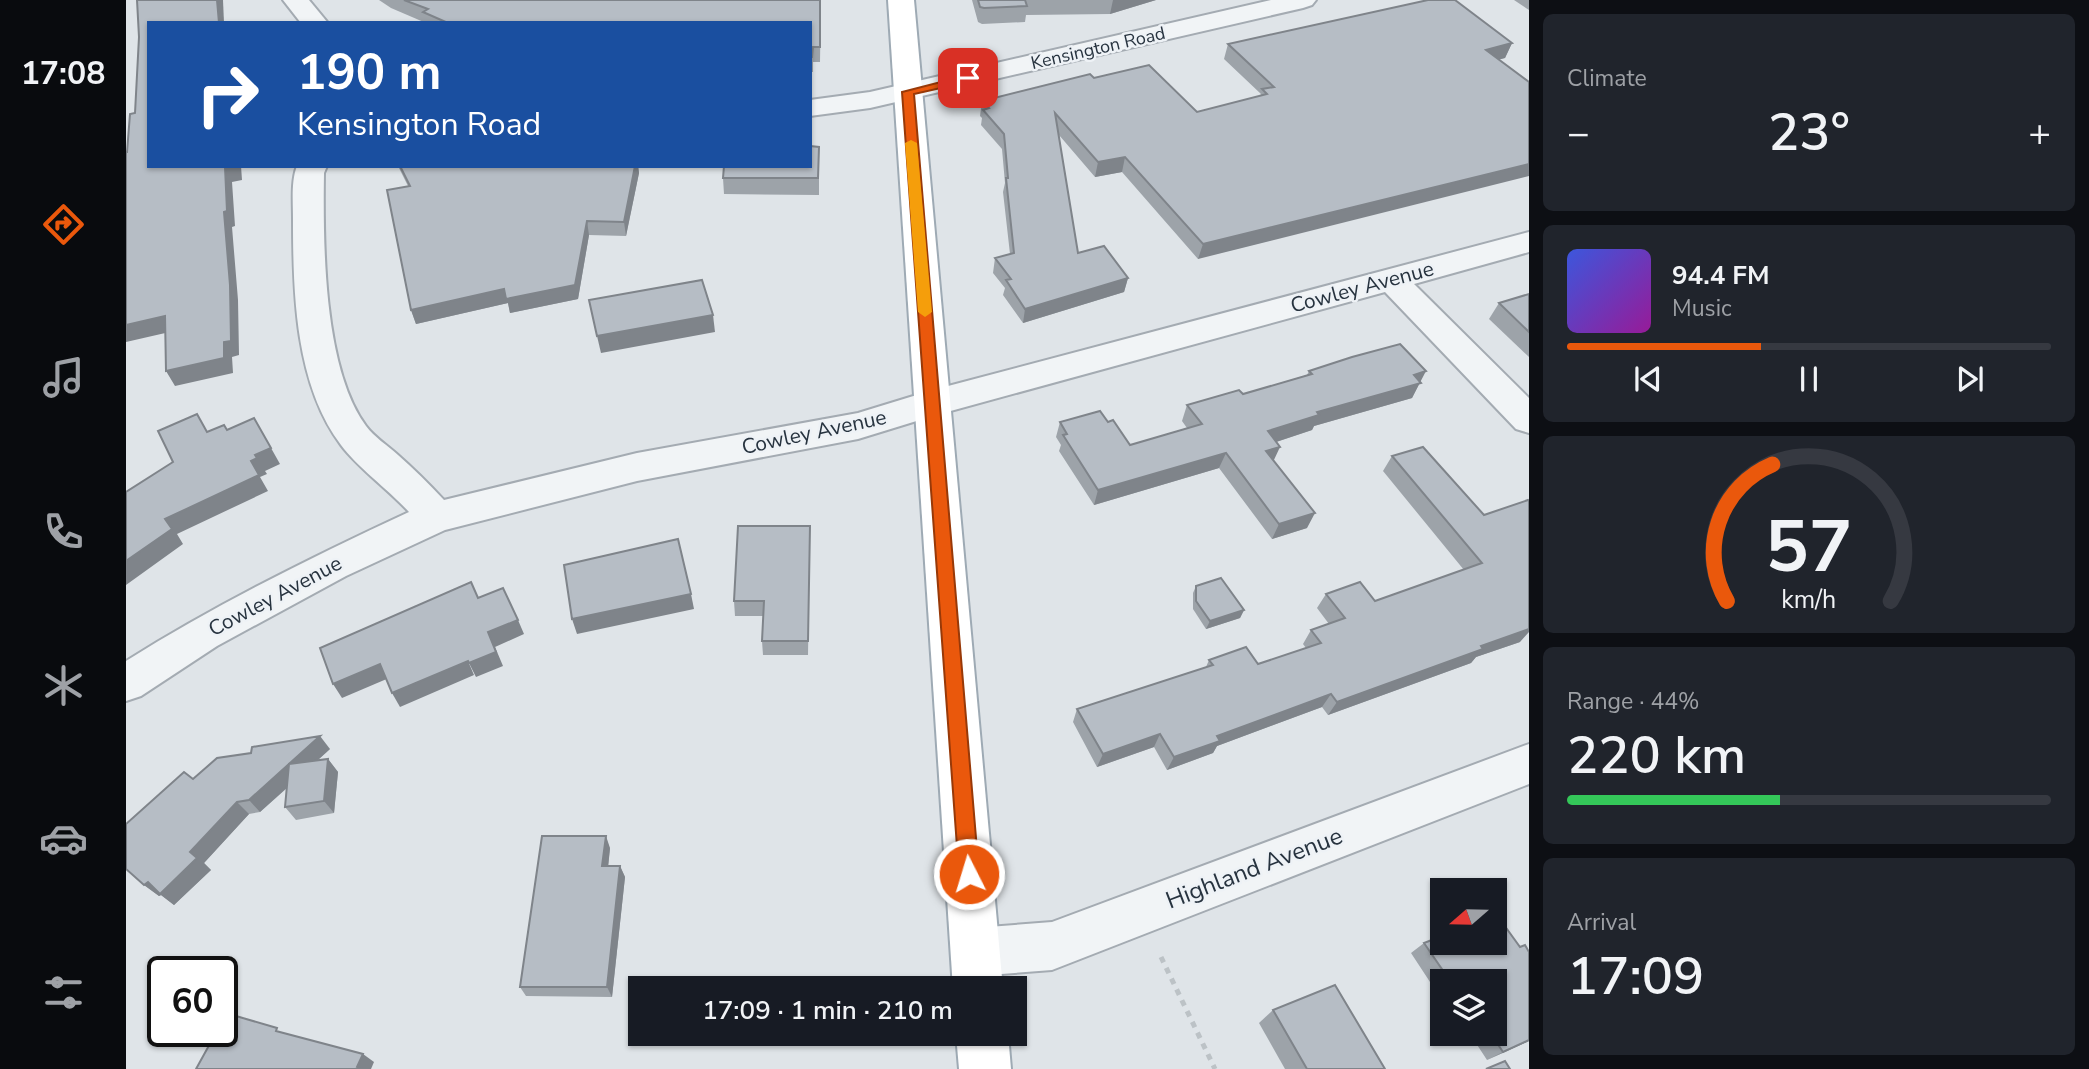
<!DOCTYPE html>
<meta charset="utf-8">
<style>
:root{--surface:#171b24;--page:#20242c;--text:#f1f3f6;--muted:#9ea1a6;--line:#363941;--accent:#ea580c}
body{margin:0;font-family:"Nunito Sans",sans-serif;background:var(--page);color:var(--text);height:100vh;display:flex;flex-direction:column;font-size:26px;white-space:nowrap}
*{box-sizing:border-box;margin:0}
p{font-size:23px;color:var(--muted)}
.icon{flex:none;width:38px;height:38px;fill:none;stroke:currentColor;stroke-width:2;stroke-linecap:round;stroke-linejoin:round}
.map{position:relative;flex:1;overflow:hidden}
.side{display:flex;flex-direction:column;gap:14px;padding:14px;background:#0d0f14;width:560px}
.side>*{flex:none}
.top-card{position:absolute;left:21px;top:21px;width:665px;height:147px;border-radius:0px;box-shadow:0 2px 5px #0004;background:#1a4fa0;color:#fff;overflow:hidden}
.needle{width:46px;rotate:250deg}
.fabs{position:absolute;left:1304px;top:878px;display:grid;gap:14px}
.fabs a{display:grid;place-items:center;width:77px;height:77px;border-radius:0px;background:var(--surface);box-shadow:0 2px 5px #0004;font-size:35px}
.speed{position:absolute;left:21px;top:956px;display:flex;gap:14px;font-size:35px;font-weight:700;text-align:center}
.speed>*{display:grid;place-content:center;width:91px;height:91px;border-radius:50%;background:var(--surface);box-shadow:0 2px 5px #0004;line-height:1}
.speed .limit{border:4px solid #111;border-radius:10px;background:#fff;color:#111}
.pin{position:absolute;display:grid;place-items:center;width:60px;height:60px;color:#fff;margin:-30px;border-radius:14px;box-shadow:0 4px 10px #0006}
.me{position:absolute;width:77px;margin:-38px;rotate:355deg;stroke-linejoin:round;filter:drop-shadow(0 0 5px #0008)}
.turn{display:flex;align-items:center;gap:24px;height:147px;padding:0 35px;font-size:32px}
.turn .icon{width:91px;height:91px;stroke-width:2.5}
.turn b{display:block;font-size:49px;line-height:60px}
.big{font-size:52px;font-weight:600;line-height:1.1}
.side .tile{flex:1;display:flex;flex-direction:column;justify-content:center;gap:10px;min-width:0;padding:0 24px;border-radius:10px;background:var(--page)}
.side .dial{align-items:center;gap:0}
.dial svg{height:182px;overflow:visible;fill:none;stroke:var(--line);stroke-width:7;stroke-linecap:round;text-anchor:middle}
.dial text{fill:var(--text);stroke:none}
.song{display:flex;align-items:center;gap:21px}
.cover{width:84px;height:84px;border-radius:10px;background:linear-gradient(135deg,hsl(230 70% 55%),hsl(300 70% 35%))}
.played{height:7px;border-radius:4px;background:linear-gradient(90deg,var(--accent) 40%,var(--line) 40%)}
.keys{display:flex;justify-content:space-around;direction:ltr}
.heat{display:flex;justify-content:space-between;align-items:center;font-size:38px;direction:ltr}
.charge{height:10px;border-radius:5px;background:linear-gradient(90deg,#34c759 44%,var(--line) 0)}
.trip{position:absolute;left:502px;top:976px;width:399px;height:70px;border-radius:0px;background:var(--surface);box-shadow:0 2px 5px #0004;font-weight:600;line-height:70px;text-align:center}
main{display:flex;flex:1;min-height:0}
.tabs{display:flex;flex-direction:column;width:126px;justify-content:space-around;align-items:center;background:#090b0e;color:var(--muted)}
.tabs .icon{width:49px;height:49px}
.tabs .active{color:var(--accent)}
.tabs b{font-size:32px;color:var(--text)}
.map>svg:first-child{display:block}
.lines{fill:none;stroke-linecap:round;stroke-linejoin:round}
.street-casing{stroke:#a4abb2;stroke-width:4}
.primary-casing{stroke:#9eaab4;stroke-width:4}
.path{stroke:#bcc2c6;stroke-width:5;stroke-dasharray:6 6;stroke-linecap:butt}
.street{fill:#f1f4f6;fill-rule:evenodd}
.primary{fill:#fff;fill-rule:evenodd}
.wall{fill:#9da3a9}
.shaded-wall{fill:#7f848a}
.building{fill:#b6bdc5;stroke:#7f848a;stroke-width:2}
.route{fill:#ea580c;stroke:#983908;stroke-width:2}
.slow{fill:#f59e0b}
.labels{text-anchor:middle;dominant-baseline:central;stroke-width:5;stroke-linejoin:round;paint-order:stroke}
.far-street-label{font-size:18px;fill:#27333f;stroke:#eef2f6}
.street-label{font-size:21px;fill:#27333f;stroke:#eef2f6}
.near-street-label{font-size:24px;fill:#27333f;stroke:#eef2f6}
</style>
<main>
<nav class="tabs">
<b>17:08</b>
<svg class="icon active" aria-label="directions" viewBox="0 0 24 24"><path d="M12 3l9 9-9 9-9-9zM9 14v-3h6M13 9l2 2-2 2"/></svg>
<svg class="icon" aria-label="music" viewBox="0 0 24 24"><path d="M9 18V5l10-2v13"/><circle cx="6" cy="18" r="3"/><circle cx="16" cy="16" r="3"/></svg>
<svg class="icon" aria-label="phone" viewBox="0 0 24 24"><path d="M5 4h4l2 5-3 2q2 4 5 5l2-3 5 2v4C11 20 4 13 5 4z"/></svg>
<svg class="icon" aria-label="climate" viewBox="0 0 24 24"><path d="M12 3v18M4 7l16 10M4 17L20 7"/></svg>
<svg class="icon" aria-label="car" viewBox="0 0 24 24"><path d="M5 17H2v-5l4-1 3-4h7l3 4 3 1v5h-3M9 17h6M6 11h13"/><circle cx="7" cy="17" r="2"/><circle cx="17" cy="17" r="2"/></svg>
<svg class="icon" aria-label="filters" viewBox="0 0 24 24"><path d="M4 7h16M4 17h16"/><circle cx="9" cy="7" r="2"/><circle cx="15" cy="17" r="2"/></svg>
</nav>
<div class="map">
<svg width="1403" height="1069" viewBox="0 0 1403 1069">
<rect width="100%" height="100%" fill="#dfe4e8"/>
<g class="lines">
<!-- street casing -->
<g class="street-casing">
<g id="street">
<path d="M157,0H183L202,23H175Z"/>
<path d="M1145,0H1190L1186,5L1177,8L744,108L684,116V100L744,92Z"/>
<path d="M171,166H201L198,173C197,243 197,368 240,426C248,437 261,445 272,455C288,469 303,484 318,500L511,453L732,413L807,390L1403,232V252L1288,284L1403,398V433L1390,429L1259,292L810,415L732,439L511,481L319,530L220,576L91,646L15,696L0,701V661C91,604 186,557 283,512C263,490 231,467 215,445C169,384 167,292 167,219C167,202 165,181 171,166Z"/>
<path d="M1403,744V784L926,970L849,976L832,969L825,952L832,935L849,928L926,922Z"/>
</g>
</g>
<!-- primary casing -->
<g class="primary-casing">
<g id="primary">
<path d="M762,0H788L877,989H827Z"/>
<path d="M830,1034H882L885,1069H833Z"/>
</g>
</g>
<!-- path -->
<path class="path" d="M1035,957L1089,1069"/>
<!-- street -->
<use href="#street" class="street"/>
<!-- primary -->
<use href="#primary" class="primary"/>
</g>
<!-- wall -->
<g class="wall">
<path d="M253,0H695L694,62H687V72H684V23H300L265,8Z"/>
<path d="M846,0H1030L984,14L900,15L899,22L856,24L852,22Z"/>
<path d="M1388,0H1403V10Z"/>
<path d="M1386,43L1379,58L1372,59L1072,259L996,172L969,177L933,135L952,253L1002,278L998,292L897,323L877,295L879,288L867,273L869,258L884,254L877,192L879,183L876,149L855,125L856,118L854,116L856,101L968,78L1071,112L1134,96L1135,94L1098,59L1102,44Z"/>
<path d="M693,147V195L598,194L597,178Z"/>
<path d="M272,166H512L513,173L500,236L463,235L452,299L384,313L382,303L290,324L285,310L282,186Z"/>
<path d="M1403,294V357L1363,319L1373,303Z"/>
<path d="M1183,371L1294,382L1286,398L1188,426L1186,430L1150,442L1147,461L1181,528L1146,539L1093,468L968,505L933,451L935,445L930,437L934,422H982L1004,445L1061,428L1056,421L1061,405L1117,394L1181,375Z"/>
<path d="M1266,456L1358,515L1394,642L1350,657L1345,663L1202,715L1196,707L1091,746L1087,753L1041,770L1028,747L971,767L947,722L951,709L1080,667L1083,660L1132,664L1180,648L1177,644L1185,630L1203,624L1191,608L1200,594L1249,601L1338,570L1257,471Z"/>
<path d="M684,526L682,655H637L636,641L637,616H609L608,601Z"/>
<path d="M1070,586L1118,610L1114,618L1080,629L1067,609V593Z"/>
<path d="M204,749L192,760L202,759L212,772L208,813L170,820L159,807L161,788L134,812L123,814L78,863L85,870L48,905L35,895L33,896L18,885L67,779Z"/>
<path d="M484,848L482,866H494L499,877L486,997L400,996L394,987Z"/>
<path d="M1373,918L1394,947L1399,945L1403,952V1041L1361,1060L1344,1034H1368V982H1316V992L1309,980L1304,982L1285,953L1298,943L1316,936V943H1368V920Z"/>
<path d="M1147,1010L1259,1069H1159L1133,1023Z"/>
</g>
<!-- shaded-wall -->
<g class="shaded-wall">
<path d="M91,0H97L98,23H93Z"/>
<path d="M987,0H1030L984,14Z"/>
<path d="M1386,43L1379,58L1353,65L1360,50Z"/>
<path d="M999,157L996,172L969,177L972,162Z"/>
<path d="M1403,164V176L1072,259L1077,244Z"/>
<path d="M102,166H115L116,180L106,182L109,226L106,227L112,300L113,355L106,357L107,373L49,386L40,371L99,167Z"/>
<path d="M509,166H512L513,173L500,236L498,222Z"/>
<path d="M461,221L463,235L452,299L384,313L382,303L290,324L285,310Z"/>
<path d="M1002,278L998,292L897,323L899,309Z"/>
<path d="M587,315L589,332L475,353L471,336Z"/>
<path d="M39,316L48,331L0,342V325Z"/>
<path d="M1300,371L1286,398L1188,426L1186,430L1135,447L1142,431L1288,375Z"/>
<path d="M1154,447L1147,462L1140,451Z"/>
<path d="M145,448L154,464L139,471L141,474L134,477L142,491L51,534L57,544L0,585V561L39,519L125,461L129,455Z"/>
<path d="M1100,453L1093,468L968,505L972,490Z"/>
<path d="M1189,513L1181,528L1146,539L1153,524Z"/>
<path d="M565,594L568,609L451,634L446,619Z"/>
<path d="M1118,610L1114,618L1080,629L1084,621Z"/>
<path d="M392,620L398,634L369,647L377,666L350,677L343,663L362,632Z"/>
<path d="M1403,620V632L1394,642L1350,657L1345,663L1202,715L1211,702L1355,646Z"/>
<path d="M342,661L348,675L274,707L266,693Z"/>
<path d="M254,664L263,678L216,698L207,684Z"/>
<path d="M1205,694L1196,707L1091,746L1087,753L1041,770L1048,757L1091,736Z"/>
<path d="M1034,734L1028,747L971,767L977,754Z"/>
<path d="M194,736L204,749L134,812L123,800Z"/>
<path d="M202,759L212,772L208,813L198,801Z"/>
<path d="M111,802L123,814L78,863L85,870L48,905L35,895L33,896L18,885L64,852Z"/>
<path d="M480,836L484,848L481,878L476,866Z"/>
<path d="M494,866L499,877L486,997L481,987Z"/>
<path d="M1403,1040V1041L1361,1060L1377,1052Z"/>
<path d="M237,1054L248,1062L245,1069H233L231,1067Z"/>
</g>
<!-- building -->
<g class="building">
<path d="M11,0H91L93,23H23V166H102L99,167L101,211L98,212L104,285L105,341L98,342V358L40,371L39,316L0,325V152H1L4,114L9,113L13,37Z"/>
<path d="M278,0H694V47H687L686,57H684V23H322L297,12L302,9Z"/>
<path d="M852,0H899L901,6L858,8L854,7Z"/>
<path d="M1302,0H1329L1386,43L1360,50L1403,82V164L1077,244L999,157L972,162L929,113L952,253L978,246L1002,278L899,309L880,280L885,279L869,258L888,253L880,178H882L878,134L857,110L863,108L856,101L964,74L968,78L1023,65L1071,112L1141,94L1136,89L1148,87L1102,44Z"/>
<path d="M684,146L693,147L692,178H597L598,166H684Z"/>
<path d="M274,166H509L498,222L461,221L449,285L380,299L378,289L285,310L261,190L284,186Z"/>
<path d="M576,280L587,315L471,336L463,300Z"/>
<path d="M1403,294V332L1373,303Z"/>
<path d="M1274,344L1300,371L1288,375L1295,383L1191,412L1193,415L1142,431L1154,447L1140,451L1189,513L1153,524L1100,453L972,490L937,435L941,434L934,422L974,411L982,422L987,420L1004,445L1076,424L1061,405L1113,390L1117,394L1186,374L1183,371L1226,357Z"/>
<path d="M71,414L81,432L98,425L101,430L128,418L145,448L129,455L131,458L125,461L133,475L39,519L46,529L0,561V492L47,462L32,431Z"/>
<path d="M1297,447L1358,515L1402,500L1403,501V629L1355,646L1357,649L1211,702L1205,694L1091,736L1094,741L1048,757L1034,734L977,754L951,709L1087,665L1083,660L1120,647L1132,664L1195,643L1185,630L1219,618L1200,594L1234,582L1249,601L1356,563L1266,456Z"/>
<path d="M612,526H684L682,641H636L638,601H608Z"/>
<path d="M552,539L565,594L446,619L438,565Z"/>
<path d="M1095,578L1118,610L1084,621L1070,601V586Z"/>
<path d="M345,582L352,598L377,588L392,620L362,632L370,652L343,663L342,661L266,693L254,664L207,684L194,648Z"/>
<path d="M194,736L123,800L111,802L64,852L71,858L34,894L22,882L18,885L0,869V824L58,772L67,779L91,758L125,753L126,747Z"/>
<path d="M202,759L198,801L159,807L163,764Z"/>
<path d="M416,836H480L476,866H494L481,987H394Z"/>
<path d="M1373,918L1394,947L1399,945L1403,952V1040L1377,1052L1365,1034H1368V982H1330L1322,971L1318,972L1298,943L1316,936V943H1368V920Z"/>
<path d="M1209,985L1259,1069H1181L1147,1010Z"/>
<path d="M110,1016L151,1028L150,1031L237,1054L231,1067L237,1069H70L91,1031H96V1022L106,1025Z"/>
<path d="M1379,1061L1384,1069H1360Z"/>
</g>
<!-- route -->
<path class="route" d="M842,75L846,76V81L788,94L853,874L850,881L843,884L836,881L833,874L776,92Z"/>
<!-- slow -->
<path class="slow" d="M785,140L791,143L806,312L799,317L792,312L779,143Z"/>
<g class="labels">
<!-- far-street labels -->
<g class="far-street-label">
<text transform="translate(972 48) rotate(-13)">Kensington Road</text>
</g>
<!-- street labels -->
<g class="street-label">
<text transform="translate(1236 287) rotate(-15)">Cowley Avenue</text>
<text transform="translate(688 432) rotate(-12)">Cowley Avenue</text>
<text transform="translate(149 596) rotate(-28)">Cowley Avenue</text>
</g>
<!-- near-street labels -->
<g class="near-street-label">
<text transform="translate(1128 868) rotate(-21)">Highland Avenue</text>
</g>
</g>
</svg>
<div class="fabs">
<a><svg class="needle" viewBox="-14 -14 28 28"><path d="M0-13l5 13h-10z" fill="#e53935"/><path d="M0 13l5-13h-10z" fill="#9ea1a6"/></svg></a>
<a><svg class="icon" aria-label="layers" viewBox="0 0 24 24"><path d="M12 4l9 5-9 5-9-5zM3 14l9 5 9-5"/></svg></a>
</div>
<div class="speed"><div class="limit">60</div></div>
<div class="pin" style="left:842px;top:78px;background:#d93025"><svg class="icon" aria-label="arrive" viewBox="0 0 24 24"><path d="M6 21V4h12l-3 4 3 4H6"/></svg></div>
<svg class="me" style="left:843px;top:874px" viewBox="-20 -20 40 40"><circle r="17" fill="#ea580c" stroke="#fff" stroke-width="3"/><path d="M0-11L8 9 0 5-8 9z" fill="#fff"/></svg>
<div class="trip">17:09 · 1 min · 210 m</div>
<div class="top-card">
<div class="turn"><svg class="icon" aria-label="right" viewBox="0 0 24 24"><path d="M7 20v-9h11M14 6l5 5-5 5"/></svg><div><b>190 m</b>Kensington Road</div></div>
</div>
</div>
<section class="side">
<div class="tile"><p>Climate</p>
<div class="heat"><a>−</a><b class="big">23°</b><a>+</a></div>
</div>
<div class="tile">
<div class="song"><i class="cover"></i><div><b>94.4 FM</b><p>Music</p></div></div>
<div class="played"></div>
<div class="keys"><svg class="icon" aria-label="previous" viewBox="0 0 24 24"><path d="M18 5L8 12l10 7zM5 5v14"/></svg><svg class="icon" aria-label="pause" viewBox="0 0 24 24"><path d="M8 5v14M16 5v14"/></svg><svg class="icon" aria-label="next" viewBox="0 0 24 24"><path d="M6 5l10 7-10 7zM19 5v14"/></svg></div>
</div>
<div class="tile dial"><svg viewBox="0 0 100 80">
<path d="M14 69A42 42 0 1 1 86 69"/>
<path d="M14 69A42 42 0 0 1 34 9" stroke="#ea580c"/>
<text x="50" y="56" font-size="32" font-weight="700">57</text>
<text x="50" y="72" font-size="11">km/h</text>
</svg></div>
<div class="tile"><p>Range · 44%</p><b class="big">220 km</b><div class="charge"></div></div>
<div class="tile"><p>Arrival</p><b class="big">17:09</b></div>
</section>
</main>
